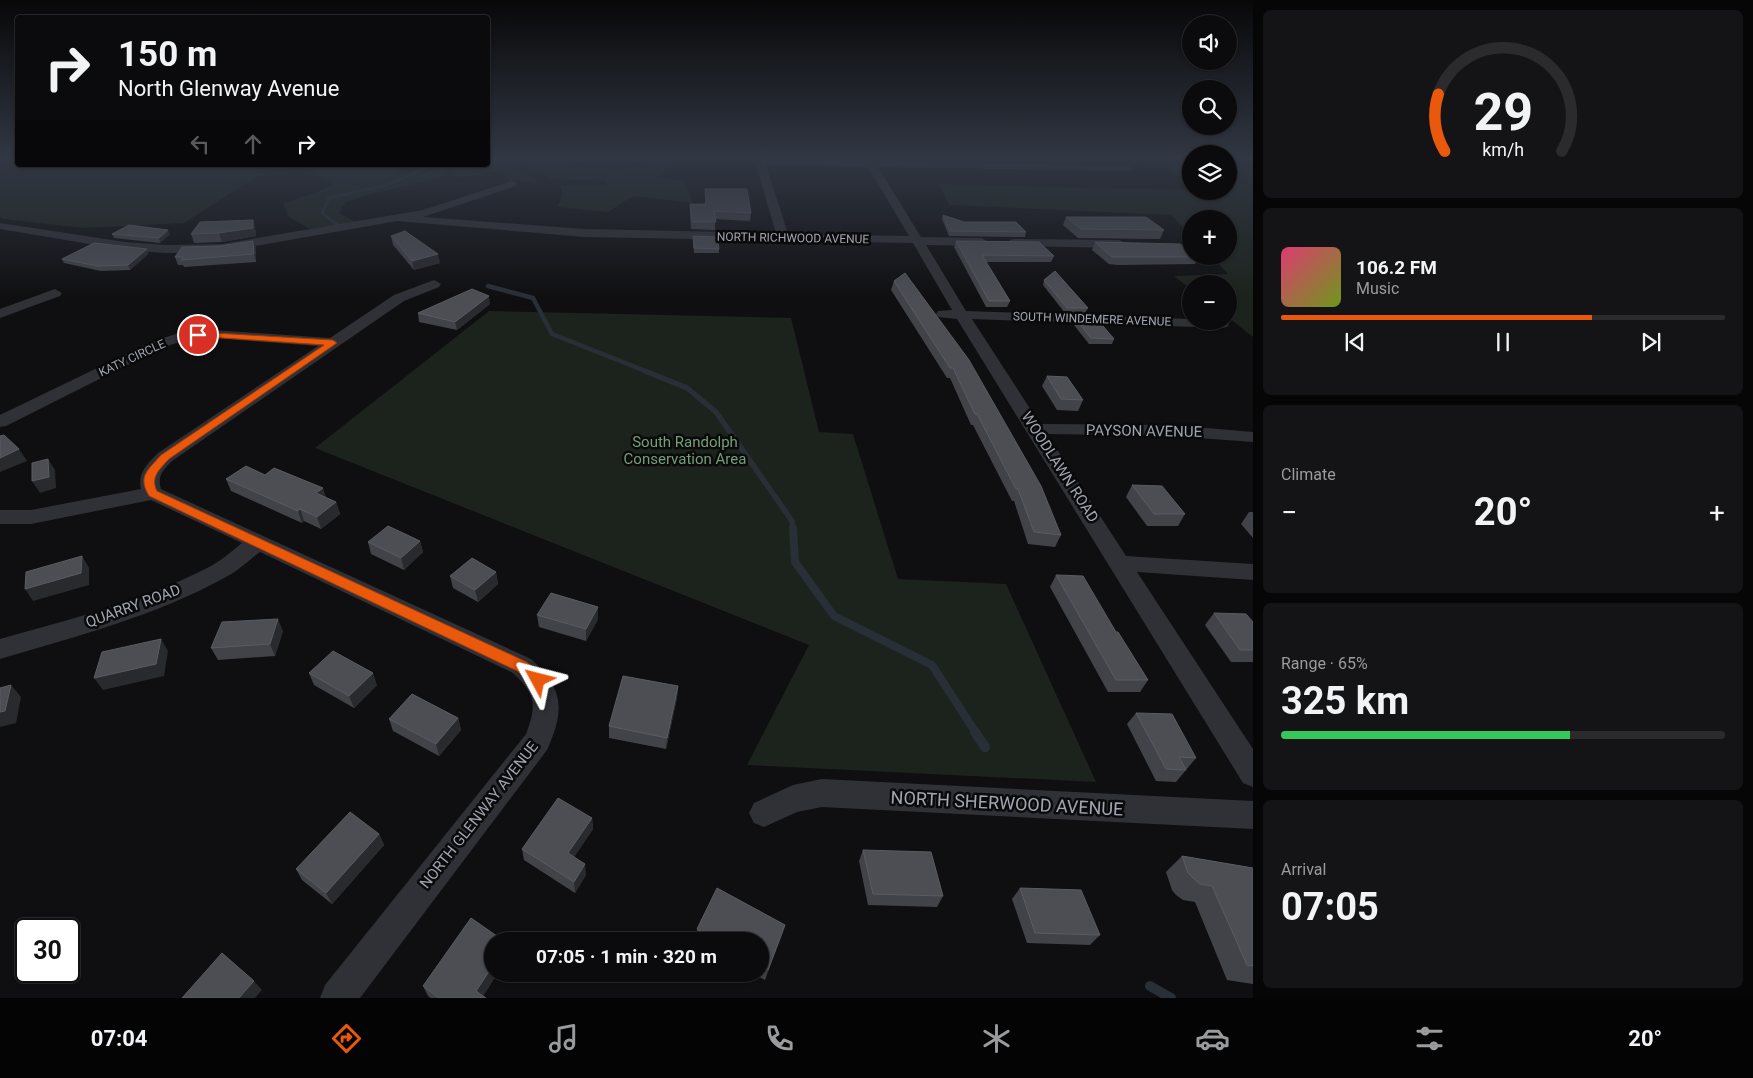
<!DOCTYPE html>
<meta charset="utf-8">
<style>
:root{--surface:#0b0b0d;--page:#141416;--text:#f1f3f6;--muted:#9a9b9d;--line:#2b2b2e;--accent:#ea580c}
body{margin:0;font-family:Roboto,sans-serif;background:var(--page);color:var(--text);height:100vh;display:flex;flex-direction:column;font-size:19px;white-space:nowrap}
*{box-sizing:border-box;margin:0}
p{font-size:16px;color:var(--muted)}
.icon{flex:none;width:28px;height:28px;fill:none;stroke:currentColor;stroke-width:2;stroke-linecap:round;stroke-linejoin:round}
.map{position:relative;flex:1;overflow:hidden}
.sheet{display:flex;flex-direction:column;gap:10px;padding:10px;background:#060607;width:500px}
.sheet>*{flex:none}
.guide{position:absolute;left:15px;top:15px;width:475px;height:152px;border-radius:5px;box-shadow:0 1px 4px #0004,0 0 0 1px var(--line);background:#0b0b0d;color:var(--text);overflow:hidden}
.tools{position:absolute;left:1182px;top:15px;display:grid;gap:10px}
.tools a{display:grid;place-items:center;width:55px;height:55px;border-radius:50%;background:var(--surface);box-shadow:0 1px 4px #0004,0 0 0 1px var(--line);font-size:25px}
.speed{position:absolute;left:15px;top:918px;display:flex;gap:10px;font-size:25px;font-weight:700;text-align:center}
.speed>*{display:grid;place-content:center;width:65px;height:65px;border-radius:50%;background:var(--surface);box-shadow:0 1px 4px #0004,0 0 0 1px var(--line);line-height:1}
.speed .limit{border:2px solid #111;border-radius:8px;background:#fff;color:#111}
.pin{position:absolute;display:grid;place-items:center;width:42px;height:42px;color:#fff;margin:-21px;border:2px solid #fff;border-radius:50%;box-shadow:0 1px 5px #0007}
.me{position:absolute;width:55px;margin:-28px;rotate:308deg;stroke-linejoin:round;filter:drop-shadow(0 0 4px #0008)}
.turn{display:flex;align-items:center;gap:18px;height:105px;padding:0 20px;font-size:22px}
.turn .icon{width:65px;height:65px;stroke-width:2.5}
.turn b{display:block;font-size:35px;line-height:42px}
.lanes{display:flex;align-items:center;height:48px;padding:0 20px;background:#0003;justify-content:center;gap:25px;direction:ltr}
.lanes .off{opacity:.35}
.big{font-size:38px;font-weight:700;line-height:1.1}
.sheet .widget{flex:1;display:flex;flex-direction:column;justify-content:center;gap:8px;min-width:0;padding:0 18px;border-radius:8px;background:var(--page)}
.sheet .dial{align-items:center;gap:0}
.dial svg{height:130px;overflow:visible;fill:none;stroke:var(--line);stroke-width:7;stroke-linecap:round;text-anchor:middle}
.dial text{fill:var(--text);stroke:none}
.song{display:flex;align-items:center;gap:15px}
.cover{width:60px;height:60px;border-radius:8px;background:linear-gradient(135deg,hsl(340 70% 55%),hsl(80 70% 35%))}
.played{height:5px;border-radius:2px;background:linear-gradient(90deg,var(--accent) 70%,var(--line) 70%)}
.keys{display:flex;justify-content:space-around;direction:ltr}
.heat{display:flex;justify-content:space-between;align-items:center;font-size:28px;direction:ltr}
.charge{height:8px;border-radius:4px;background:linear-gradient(90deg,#34c759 65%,var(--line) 0)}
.trip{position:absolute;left:484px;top:932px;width:285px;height:50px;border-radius:25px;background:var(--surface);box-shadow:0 1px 4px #0004,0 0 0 1px var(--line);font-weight:700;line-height:50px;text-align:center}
.tabs{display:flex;height:80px;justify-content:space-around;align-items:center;background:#040405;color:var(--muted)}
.tabs .icon{width:35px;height:35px}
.tabs .active{color:var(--accent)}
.tabs b{font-size:22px;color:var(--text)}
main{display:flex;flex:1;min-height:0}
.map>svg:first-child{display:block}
.green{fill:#1c231d}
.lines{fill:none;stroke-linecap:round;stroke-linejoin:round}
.stream-far4{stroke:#282f36;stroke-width:3}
.stream-far3{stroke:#282f36;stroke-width:4.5}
.stream-far2{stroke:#282f36;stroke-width:5.5}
.stream-far1{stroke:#282f36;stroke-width:8}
.stream{stroke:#282f36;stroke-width:10}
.minor{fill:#303136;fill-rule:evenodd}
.wall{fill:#424349}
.shaded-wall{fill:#292a2e}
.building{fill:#4c4e54;stroke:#595c63}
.route{fill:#ea580c;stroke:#983908}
.labels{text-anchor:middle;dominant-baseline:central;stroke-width:5;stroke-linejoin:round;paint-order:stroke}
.far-street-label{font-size:12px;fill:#a0a5b2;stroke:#0a0a0b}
.street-label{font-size:15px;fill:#a0a5b2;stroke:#0a0a0b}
.park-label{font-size:15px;fill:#769e79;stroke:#0a0a0b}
.near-street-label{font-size:18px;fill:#a0a5b2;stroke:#0a0a0b}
</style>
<main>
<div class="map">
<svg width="1253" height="998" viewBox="0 0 1253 998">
<rect width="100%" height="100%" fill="#0f0f11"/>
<!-- green -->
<g class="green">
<path d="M0,159H17L18,165H397L400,169L394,174L423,173L442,169L447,176L371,194L346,202L339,213L356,222L310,229L288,216L283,203L318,192L333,184L304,167L272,170L243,185L184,223L84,228L2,219L0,217Z"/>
<path d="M488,159H571L565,161V163L585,167L619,169L637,166L653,159H681L657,177L684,181L693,203L633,196L608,212L557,207L563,194L560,185H606L605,181L552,179L525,166L514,168L540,182L510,180L499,170L460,178L449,167L454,165H488Z"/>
<path d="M930,159H1191V184L1168,168L933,166Z"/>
<path d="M1229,159H1253V337L1229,318V284H1191V289L1174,276L1228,274L1211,256H1229V219H1191V236L1171,215L949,205L939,184L1229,191Z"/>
<path d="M489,311L791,318L819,432L853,434L898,579L1006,584L1096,782L747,765L809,645L315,448Z"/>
</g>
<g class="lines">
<!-- stream-far4 -->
<path class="stream-far4" d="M338,225L322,213L329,198L387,185L432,165"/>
<!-- stream-far3 -->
<path class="stream-far3" d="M488,286L533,298L552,334L648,372"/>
<!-- stream-far2 -->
<path class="stream-far2" d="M645,371L687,388L716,412L792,521L793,529"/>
<!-- stream-far1 -->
<path class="stream-far1" d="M793,528L795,562L834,616L932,665L976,733"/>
<!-- stream -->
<g class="stream">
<path d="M975,732L985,747"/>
<path d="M1150,986L1171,998"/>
</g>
<!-- minor -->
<g class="minor">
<path d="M760,159L864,161L863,159H873L874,161L1132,166V170L1129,171L878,167L921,237L982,238L988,242L982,246L926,245L966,311L1191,319V321H1227L1229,324L1227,327L1222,328L972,319L1040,424L1172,425L1253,432V442L1172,436L1047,434L1126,556L1253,564V580L1137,572L1253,749V787L1243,783L957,319L938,317L936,314L938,311L952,310L913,243L585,237L397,221L222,252L165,253L125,250L0,229V223L125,242L165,245L222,244L423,210L512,181L516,182L517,184L516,186L423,217L585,229L776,233L755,162ZM766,165L868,167L909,236L788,234Z"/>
<path d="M1014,239L1120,240L1126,244L1120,248L1010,246L1008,243L1010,240Z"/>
<path d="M434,280L441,284L439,287L404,301L172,461C163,470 157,476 161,489L531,659C564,689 565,710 547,750L360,998H320L325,985L526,734C537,705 536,695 513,673L260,552C249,560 238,571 226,577C156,616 77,636 0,659V639C71,619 145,601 211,566C222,560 232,551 242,543L151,500L31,524H0V510H31L141,489C137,473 148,463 158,453L318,346L212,338L186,340L161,348L6,426L0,427V415L151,342L179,333L212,330L330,338L394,295Z"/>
<path d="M55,289L62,293L60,296L0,318V309Z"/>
<path d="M822,779L1253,801V829L822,807L797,812L764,827L754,823L749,813L754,803L793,785Z"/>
</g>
</g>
<!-- wall -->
<g class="wall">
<path d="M705,189L751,213L750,221L715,219V230L691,229L690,212V204H705Z"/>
<path d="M943,215L964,222L1026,232L1025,237L949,236L942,219Z"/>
<path d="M1066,217L1164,230L1160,239L1078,238L1063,225Z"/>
<path d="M253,220L255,229L256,236L222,242L194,243L191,234Z"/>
<path d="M112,234H170L160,243L114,238Z"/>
<path d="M391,236L440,263L414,270L393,245Z"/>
<path d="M693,236L719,249V253H694Z"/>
<path d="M253,241L256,248V262L184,267L183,265H178L175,257L220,246Z"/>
<path d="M956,241L1054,256L1051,262H986L1010,301L1007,307H986L954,247Z"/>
<path d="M1095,242L1199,257L1195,264L1118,265L1109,264L1092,250Z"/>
<path d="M147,249L148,254L130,270L101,271L64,263L62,259Z"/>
<path d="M905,273L1061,535L1055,547L1028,544L1014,501H1012L973,425H971L950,378H947L891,290L894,281Z"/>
<path d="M1044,280L1088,308L1085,313H1065L1043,285Z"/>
<path d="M490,304L457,330L419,322L418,313Z"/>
<path d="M1076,319L1114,339L1112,344H1089L1074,325Z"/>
<path d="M1047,376L1083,400L1078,411L1057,410L1042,386Z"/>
<path d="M265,475L336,502L340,514L321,529L304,521L302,523L231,491L226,479Z"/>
<path d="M1132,485L1185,514L1178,526H1147L1126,497Z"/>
<path d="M1249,512H1253V538L1241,524Z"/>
<path d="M420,541L423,552L404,570L371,554L368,542Z"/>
<path d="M496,572L498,584L478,602L453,588L450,576Z"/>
<path d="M1056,575L1116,632L1148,680L1140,692H1108L1050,587Z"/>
<path d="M1214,613L1253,622V662H1231L1205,625Z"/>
<path d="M537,615L598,619L586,641L539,627Z"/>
<path d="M283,631L275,656L218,660L211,648Z"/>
<path d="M309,673L377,685L354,708L314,685Z"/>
<path d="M678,686L677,698L666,749L609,738V726Z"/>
<path d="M1136,713L1196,758L1176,782L1156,781L1127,724Z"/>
<path d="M458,718L461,730L439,756L393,731L389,719Z"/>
<path d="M592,818L593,829L574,857L586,875L575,893L524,860L522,849Z"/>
<path d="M379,834L384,845L332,904L302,880L296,869Z"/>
<path d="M863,850L943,896L937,907L868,905L859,861Z"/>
<path d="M1182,856L1253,868V984L1227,980L1195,902L1183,900L1176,895L1172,890L1166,872Z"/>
<path d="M1020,888L1100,935L1090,945L1027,943L1012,899Z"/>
<path d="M785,925L765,980L754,974H760V941H699L696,940L697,929Z"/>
<path d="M492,974H497L483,996L486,998H431L428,996L423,986Z"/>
</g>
<!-- shaded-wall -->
<g class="shaded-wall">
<path d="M253,220L255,229L256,236L222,242L219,233Z"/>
<path d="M168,230L170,234L160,243L159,238Z"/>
<path d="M253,241L256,248V262L254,254Z"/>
<path d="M147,249L148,254L130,270L128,265Z"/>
<path d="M438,254L440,263L414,270L412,261Z"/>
<path d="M489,296L490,304L457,330L455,322Z"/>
<path d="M19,449L27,461L0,472V458Z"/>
<path d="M48,459L55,470L56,488L40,493L32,481Z"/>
<path d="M323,488L327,500L316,493Z"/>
<path d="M336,502L340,514L321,529L317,517Z"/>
<path d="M300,509L304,521L302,523L298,511Z"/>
<path d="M420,541L423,552L404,570L401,558Z"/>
<path d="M82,556L89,568V585L33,601L25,589Z"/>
<path d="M496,572L498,584L478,602L475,590Z"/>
<path d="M598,607V619L586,641V629Z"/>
<path d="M278,619L283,631L275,656L270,644Z"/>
<path d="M161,639L168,651L164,676L103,690L94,678Z"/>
<path d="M373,673L377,685L354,708L349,696Z"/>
<path d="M11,685L21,697L16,723L0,727V712Z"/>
<path d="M678,686L677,698L666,749L667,738Z"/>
<path d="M458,718L461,730L439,756L436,744Z"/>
<path d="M592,818L593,829L569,864L568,853Z"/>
<path d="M379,834L384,845L332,904L326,893Z"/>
<path d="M585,864L586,875L575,893L574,882Z"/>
<path d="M785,925L782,935L765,980L768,970Z"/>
<path d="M492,967V974H497L482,998L476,991Z"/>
<path d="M254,981L262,990L255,998H239Z"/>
</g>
<!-- building -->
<g class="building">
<path d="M705,189H747L751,213L714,211L716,222H692L690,204H706Z"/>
<path d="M943,215L964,222H1016L1026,232L950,231Z"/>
<path d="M1066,217H1146L1164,230L1081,229Z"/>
<path d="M253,220V228L219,233L191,234L200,222Z"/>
<path d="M129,225L168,230L159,238L112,234Z"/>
<path d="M405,231L438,254L412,261L391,236Z"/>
<path d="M693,236L717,237L719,249L694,248Z"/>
<path d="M253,241L254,254L181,260L183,257H175L182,247L220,246Z"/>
<path d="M956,241L1039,242L1054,256L982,255L1010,301H989Z"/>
<path d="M1095,242L1180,244L1191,252V256L1199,257H1112Z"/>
<path d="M94,243L147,249L128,265L98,266L62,259Z"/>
<path d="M1055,271L1088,308H1067L1044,280Z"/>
<path d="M905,273L969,360L1041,486L1061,535L1034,532L1018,489H1016L977,414H975L953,368H950L894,281Z"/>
<path d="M472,289L489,296L455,322L418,313Z"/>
<path d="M1076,319L1098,320L1114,339L1091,338Z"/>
<path d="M1047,376L1067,377L1083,400L1061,399Z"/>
<path d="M4,435L19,449L0,458V436Z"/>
<path d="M48,459L49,477L32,481V463Z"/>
<path d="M246,466L265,475L274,468L323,488L316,493L336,502L317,517L300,509L298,511L226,479Z"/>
<path d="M1132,485L1162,486L1185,514H1154Z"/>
<path d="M388,526L420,541L401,558L368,542Z"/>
<path d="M82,556L81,573L25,589L26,572Z"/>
<path d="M472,558L496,572L475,590L450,576Z"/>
<path d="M1056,575L1083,576L1116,632H1118L1148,680H1116Z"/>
<path d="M551,593L598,607L586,629L537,615Z"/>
<path d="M1214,613L1246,614L1253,622V650H1240Z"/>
<path d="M278,619L270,644L211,648L222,622Z"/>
<path d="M161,639L156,664L94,678L102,652Z"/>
<path d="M333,651L373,673L349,696L309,673Z"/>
<path d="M623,676L678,686L667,738L609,726Z"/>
<path d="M11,685L5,711L0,712V688Z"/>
<path d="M412,694L458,718L436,744L389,719Z"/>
<path d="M1136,713L1172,714L1196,758L1179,757L1186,770L1166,769Z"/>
<path d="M558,798L592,818L568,853L585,864L574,882L522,849Z"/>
<path d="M350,812L379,834L326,893L296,869Z"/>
<path d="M863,850L931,852L943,896L873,894Z"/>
<path d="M1182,856L1253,868V966L1247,965L1212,886L1200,884L1193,878L1188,873Z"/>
<path d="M717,888L785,925L768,970L760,966V941H718L697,929Z"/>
<path d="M1020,888L1081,890L1100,935L1035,933Z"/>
<path d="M471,918L504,941H492V967L476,991L486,998H439L423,986Z"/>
<path d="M222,953L254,981L239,998H182Z"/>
</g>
<!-- sky -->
<linearGradient id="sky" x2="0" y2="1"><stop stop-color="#080809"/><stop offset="0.53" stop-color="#313743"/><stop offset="1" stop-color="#313743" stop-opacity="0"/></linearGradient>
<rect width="1253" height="298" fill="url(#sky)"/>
<!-- route -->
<path class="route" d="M198,332L333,340L337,343L169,459C160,469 150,477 157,491L527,662L544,676L546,680L544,684C533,688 525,677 517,671L149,496C137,476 148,470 161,455L324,345L195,336L194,335Z"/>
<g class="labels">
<!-- far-street labels -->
<g class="far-street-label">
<text transform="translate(793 238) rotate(1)">NORTH RICHWOOD AVENUE</text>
<text transform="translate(1092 319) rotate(2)">SOUTH WINDEMERE AVENUE</text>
<text transform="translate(132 358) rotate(-25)">KATY CIRCLE</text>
</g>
<!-- street labels -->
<g class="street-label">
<text transform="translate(1144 431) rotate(1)">PAYSON AVENUE</text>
<text transform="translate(1060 467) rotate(57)">WOODLAWN ROAD</text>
<text transform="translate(133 606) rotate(-20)">QUARRY ROAD</text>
<text transform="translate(479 815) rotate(-52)">NORTH GLENWAY AVENUE</text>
</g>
<!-- park labels -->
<g class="park-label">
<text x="685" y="442">South Randolph<tspan x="685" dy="17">Conservation Area</tspan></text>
</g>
<!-- near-street labels -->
<g class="near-street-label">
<text transform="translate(1007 803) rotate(3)">NORTH SHERWOOD AVENUE</text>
</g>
</g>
</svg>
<div class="tools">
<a><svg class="icon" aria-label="sound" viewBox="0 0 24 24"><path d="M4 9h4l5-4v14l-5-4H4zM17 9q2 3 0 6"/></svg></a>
<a><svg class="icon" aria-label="search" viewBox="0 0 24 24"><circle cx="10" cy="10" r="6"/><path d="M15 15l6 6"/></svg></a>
<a><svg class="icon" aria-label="layers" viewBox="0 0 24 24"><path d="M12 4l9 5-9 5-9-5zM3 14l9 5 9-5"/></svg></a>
<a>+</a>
<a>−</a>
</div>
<div class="speed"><div class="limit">30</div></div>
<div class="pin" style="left:198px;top:335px;background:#d93025"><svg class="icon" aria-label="arrive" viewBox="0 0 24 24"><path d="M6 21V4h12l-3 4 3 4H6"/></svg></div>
<svg class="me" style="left:538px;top:680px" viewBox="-20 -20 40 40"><path d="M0-17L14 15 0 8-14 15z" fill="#ea580c" stroke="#fff" stroke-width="4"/></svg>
<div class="trip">07:05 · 1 min · 320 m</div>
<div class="guide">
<div class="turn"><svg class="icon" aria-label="right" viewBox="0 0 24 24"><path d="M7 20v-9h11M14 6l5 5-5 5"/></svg><div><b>150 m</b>North Glenway Avenue</div></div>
<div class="lanes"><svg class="icon off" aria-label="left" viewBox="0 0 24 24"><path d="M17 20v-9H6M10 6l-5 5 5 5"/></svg><svg class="icon off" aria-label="ahead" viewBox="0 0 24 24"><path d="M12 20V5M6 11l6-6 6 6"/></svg><svg class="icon" aria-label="right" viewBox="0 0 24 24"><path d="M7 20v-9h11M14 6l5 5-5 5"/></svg></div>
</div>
</div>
<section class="sheet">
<div class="widget dial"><svg viewBox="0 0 100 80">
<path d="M14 69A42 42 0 1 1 86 69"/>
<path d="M14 69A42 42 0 0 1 10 34" stroke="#ea580c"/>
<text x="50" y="56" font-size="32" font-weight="700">29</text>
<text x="50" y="72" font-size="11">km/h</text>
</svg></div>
<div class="widget">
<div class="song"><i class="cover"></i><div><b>106.2 FM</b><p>Music</p></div></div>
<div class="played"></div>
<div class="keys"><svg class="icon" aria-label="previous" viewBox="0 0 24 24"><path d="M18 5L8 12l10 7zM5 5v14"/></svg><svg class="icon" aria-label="pause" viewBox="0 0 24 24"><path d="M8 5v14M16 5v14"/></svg><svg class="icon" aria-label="next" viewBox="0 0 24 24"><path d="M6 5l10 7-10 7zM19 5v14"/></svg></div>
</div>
<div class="widget"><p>Climate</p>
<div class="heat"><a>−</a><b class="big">20°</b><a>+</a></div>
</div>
<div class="widget"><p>Range · 65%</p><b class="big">325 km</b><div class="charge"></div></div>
<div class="widget"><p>Arrival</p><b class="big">07:05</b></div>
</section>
</main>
<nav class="tabs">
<b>07:04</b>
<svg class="icon active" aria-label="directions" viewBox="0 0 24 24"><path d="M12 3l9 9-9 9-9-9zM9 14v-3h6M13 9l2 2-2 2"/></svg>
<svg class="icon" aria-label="music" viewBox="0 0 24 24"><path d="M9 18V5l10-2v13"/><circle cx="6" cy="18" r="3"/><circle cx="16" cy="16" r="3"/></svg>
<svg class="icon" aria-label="phone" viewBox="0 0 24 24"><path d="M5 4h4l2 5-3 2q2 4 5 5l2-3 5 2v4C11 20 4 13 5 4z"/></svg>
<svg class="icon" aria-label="climate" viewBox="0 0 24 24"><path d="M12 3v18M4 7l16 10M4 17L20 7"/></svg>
<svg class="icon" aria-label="car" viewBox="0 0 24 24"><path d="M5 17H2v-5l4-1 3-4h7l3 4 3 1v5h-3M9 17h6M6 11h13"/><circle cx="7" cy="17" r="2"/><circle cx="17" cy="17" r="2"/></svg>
<svg class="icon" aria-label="filters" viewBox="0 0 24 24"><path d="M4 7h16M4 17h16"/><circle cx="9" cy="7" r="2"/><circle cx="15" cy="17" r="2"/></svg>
<b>20°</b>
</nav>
